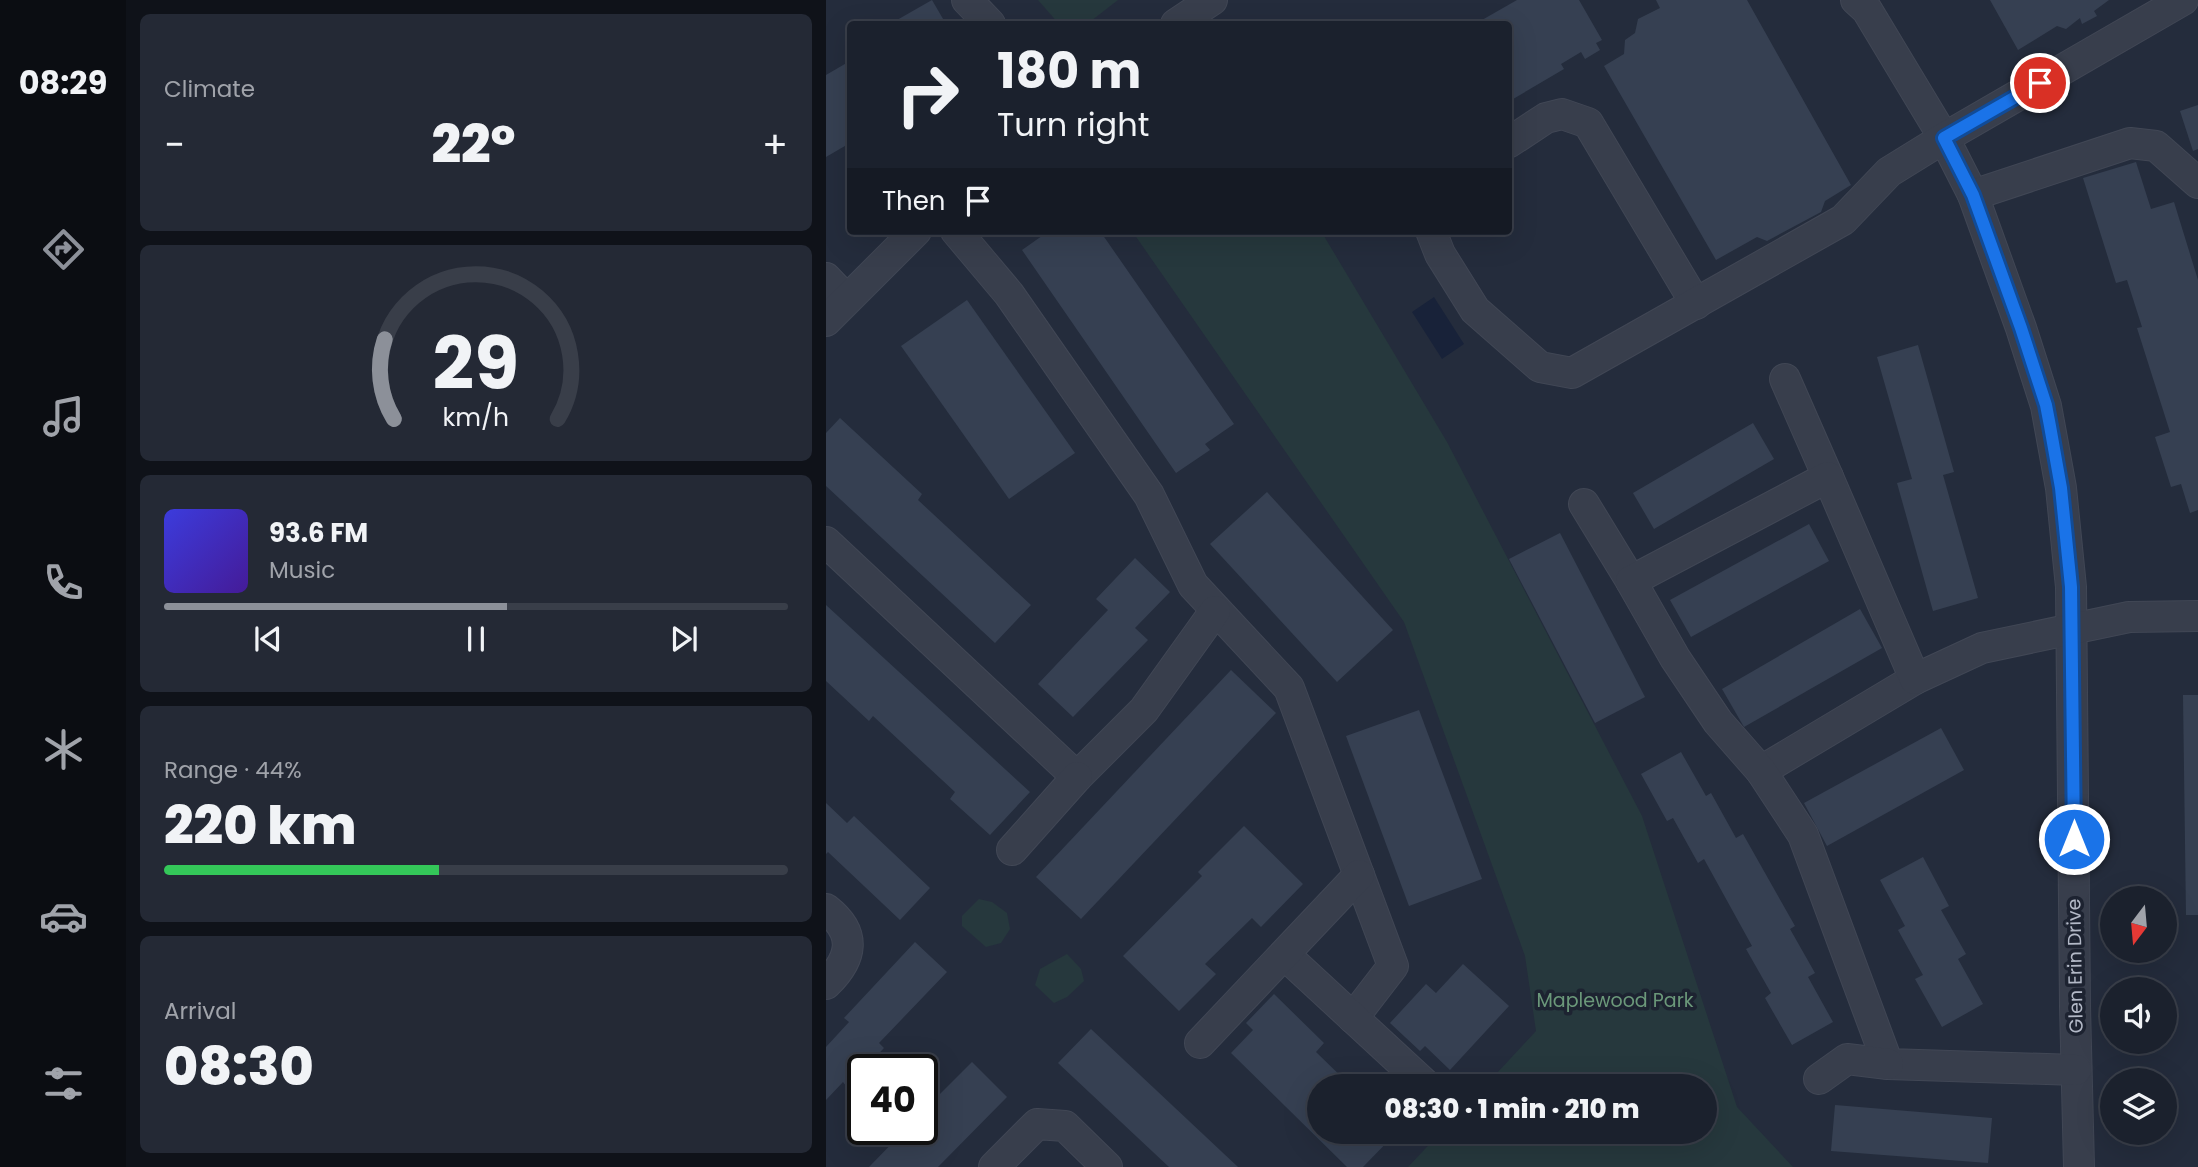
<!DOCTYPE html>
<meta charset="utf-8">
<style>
:root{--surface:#1b212d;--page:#242935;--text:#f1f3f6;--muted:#a0a3aa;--line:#393e49;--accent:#8c9099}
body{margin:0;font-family:Poppins,sans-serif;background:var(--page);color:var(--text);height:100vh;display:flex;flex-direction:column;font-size:26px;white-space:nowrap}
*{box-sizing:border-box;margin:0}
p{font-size:23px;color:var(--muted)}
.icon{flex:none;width:38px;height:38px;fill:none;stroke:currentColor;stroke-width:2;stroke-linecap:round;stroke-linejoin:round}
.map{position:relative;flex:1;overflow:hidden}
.details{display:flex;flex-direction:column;gap:14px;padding:14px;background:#0f1219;width:700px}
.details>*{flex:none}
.top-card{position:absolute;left:21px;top:21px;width:665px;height:214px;border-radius:7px;box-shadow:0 7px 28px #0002,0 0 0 2px var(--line);background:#1b212d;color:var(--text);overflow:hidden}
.needle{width:46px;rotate:196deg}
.buttons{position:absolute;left:1274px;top:886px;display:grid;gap:14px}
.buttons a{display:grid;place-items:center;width:77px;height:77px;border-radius:50%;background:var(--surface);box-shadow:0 7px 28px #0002,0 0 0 2px var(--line);font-size:35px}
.speed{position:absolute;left:21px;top:1054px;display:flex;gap:14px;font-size:35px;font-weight:700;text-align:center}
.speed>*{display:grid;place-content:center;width:91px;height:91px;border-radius:50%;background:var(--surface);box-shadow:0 7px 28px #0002,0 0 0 2px var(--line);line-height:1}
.speed .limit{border:4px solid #111;border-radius:10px;background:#fff;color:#111}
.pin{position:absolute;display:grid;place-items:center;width:60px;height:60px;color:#fff;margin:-30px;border:4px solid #fff;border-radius:50%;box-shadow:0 2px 7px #0007}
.me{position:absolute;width:77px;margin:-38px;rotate:0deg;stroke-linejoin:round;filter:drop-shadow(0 0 5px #0008)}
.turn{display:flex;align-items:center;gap:24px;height:147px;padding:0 35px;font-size:32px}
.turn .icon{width:91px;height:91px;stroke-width:2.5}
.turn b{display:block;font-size:49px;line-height:60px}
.then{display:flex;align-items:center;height:66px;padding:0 35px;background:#0003;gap:14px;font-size:26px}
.big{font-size:52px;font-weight:800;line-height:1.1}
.details .widget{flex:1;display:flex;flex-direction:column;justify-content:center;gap:10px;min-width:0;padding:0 24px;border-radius:10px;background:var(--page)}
.details .dial{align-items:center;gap:0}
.dial svg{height:182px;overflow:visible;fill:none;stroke:var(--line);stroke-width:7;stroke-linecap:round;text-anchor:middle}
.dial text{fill:var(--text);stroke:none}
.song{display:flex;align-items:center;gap:21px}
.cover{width:84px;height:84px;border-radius:10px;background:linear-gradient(135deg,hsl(240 70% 55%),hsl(260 70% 35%))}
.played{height:7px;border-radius:4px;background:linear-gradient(90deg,var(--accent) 55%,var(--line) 55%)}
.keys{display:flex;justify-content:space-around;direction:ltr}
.heat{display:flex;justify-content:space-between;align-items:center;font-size:38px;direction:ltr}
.charge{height:10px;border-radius:5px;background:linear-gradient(90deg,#34c759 44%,var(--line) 0)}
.trip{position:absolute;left:481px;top:1074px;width:410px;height:70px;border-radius:35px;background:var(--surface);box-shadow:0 7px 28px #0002,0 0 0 2px var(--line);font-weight:800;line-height:70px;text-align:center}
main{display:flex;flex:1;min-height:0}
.tabs{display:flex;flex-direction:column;width:126px;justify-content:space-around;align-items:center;background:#0b0d12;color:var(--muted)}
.tabs .icon{width:49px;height:49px}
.tabs .current{color:var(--accent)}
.tabs b{font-size:32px;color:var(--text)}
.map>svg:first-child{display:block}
.green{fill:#26383d}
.water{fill:#182239}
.building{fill:#364052}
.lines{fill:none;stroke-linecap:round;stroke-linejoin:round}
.minor-casing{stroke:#414755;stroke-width:32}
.minor{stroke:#383e4c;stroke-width:30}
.route-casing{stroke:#114b97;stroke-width:18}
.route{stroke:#1a73e8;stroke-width:12}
.labels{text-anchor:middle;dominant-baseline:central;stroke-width:7;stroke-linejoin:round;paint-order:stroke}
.street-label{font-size:19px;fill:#b3b9c7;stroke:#1d2331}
.park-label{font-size:19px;fill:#6b987a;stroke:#1d2331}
</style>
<main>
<nav class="tabs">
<b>08:29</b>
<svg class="icon current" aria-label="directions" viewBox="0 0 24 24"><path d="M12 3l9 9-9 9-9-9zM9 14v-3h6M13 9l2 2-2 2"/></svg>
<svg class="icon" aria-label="music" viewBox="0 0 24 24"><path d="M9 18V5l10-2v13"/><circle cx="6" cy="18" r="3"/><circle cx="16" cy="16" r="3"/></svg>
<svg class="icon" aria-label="phone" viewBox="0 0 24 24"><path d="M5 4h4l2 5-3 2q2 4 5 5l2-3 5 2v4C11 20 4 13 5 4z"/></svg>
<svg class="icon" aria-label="climate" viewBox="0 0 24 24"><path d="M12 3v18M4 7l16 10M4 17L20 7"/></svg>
<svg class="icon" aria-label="car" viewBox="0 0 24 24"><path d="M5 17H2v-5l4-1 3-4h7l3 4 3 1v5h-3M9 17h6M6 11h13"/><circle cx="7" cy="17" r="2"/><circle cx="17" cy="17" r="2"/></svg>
<svg class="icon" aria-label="filters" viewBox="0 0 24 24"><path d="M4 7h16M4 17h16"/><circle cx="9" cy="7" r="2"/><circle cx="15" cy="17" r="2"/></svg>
</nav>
<section class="details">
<div class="widget"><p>Climate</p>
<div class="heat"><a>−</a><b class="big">22°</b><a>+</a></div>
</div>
<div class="widget dial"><svg viewBox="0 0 100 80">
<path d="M14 69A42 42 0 1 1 86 69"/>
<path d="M14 69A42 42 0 0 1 10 34" stroke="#8c9099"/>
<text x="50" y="56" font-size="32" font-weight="700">29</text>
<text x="50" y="72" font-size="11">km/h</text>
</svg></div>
<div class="widget">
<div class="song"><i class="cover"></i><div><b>93.6 FM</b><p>Music</p></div></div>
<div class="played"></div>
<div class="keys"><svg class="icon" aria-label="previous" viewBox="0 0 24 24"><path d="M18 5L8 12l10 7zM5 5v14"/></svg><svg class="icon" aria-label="pause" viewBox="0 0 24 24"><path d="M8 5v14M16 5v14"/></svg><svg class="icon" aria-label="next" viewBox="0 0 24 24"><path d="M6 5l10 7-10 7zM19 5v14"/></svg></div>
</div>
<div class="widget"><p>Range · 44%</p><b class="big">220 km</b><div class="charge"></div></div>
<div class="widget"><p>Arrival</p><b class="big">08:30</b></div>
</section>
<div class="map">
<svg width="1372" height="1167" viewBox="0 0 1372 1167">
<rect width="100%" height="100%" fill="#242c3c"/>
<!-- green -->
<g class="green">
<path d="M212,0H292L261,24H233Z"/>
<path d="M306,231H495L621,442L816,816L911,1107L967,1167H582L615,1132H878V1087H658L710,1031L699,956L578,622Z"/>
<path d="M153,899L166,902L181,913L184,929L175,943L160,947L136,926V916Z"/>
<path d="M241,954L255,969L258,981L241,997L228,1003L209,985L214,969Z"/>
</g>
<!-- water -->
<path class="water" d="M608,297L638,344L616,359L586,312Z"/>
<!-- building -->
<g class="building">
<path d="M106,0L120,24H64Z"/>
<path d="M691,0H753L776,40L770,43L774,50L759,59L755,52L735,64L738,69L682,102V24H649Z"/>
<path d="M830,0H921L1025,185L999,201L995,212L941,241L931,237L890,260L778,66L798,54L799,40L809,33L812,19L834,8Z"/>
<path d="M1164,0H1283L1268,11L1271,16L1256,24L1254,18L1240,29L1231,26L1192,50Z"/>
<path d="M24,61V143L0,157V75Z"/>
<path d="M1372,105V149L1367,151L1354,111Z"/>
<path d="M1310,162L1325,209L1348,202L1372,280V510L1364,513L1355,484L1345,487L1329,437L1344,432L1311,328L1316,327L1301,280L1290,283L1257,178Z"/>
<path d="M223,231H274L408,424L379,444L384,450L350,473L196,250Z"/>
<path d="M141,300L249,453L183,499L75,346Z"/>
<path d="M1092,345L1128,472L1117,475L1152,598L1107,611L1071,483L1086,479L1051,357Z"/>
<path d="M14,418L96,494L92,500L205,605L169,643L0,486V433Z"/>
<path d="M927,423L948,459L828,529L807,493Z"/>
<path d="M441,492L567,630L511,682L384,544Z"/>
<path d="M983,524L1003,561L865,637L844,600Z"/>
<path d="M734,533L819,697L769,723L683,559Z"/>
<path d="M309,558L344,592L309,628L322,640L247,717L212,684L282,610L270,599Z"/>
<path d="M0,605L204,792L164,835L124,799L129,792L47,716L43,721L0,681Z"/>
<path d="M1034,609L1056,648L918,727L896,689Z"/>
<path d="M405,670L450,713L255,919L210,877Z"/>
<path d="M1357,695H1372V915H1360Z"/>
<path d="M593,710L656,879L583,906L520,736Z"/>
<path d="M1115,728L1138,770L1001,846L978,803Z"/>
<path d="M855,752L880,796L885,793L910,838L917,834L969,926L964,929L989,973L982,977L1007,1022L966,1045L939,998L945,993L920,949L926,946L878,859L872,863L847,818L841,821L815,774Z"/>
<path d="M0,803L21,823L28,816L104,888L74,920L2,852L0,854Z"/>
<path d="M418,826L477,884L435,927L426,918L379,964L390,974L353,1011L297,956L376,876L372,872Z"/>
<path d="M1097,857L1123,906L1115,910L1140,954L1132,959L1157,1004L1116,1027L1089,979L1097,975L1072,930L1079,926L1054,880Z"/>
<path d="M89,942L121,972L53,1043L58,1048L21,1087L17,1082L0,1100V1047L23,1022L18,1018Z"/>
<path d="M637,964L683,1006L624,1070L599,1046L594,1051L564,1023L600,984L610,993Z"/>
<path d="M448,994L498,1043L490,1052L526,1087H494V1132H571L537,1167H521L405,1053L427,1030L420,1023Z"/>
<path d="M265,1029L412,1167H343L232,1063Z"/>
<path d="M146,1062L181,1097L112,1167H43L80,1129H96V1112Z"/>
<path d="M1009,1105L1166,1118L1162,1163L1005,1151Z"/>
</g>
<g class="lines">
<!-- minor casing -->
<g class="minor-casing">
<g id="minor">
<path d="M141,0L164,24"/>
<path d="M1030,0L1041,10L1118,138L1147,195L1195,328L1220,406L1235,488L1245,587L1249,1006L1253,1167"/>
<path d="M350,24L386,0"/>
<path d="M682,143L720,118L736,114L762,123L870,304"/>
<path d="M1147,195L1304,143L1330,146L1372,183"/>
<path d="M130,231L183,294L323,495L367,585L463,688L567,966L527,1018"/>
<path d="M605,231L614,254L649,310L714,367L746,373L1017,220L1063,172L1118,138L1357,0"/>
<path d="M0,278L20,299"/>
<path d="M0,321L90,231"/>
<path d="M959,379L1002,477"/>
<path d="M758,504L805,581"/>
<path d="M0,542L251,777L318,710L389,611"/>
<path d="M935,771L1089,679"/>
<path d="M186,850L251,777"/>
<path d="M0,909C31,933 27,958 0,984"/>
<path d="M459,955L602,1087"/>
<path d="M374,1043L533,875"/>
<path d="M1250,1070L1062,1064L977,835L935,771L892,722L849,658L805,581L1002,477L1089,679L1156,648L1303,617L1372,616"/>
<path d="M993,1079L1021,1059L1062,1064"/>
<path d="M168,1167L211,1124L239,1126L281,1167"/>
</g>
</g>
<!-- minor -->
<use href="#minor" class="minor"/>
</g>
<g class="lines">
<!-- route casing -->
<g class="route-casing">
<path id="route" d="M1214,83L1118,138L1147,195L1195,328L1220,405L1224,426L1235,488L1245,587L1248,839"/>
</g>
<!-- route -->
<use href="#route" class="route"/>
</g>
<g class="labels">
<!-- street labels -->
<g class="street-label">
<text transform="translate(1249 966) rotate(-91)">Glen Erin Drive</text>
</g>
<!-- park labels -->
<g class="park-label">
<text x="789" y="1000">Maplewood Park</text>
</g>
</g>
</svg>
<div class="buttons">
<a><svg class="needle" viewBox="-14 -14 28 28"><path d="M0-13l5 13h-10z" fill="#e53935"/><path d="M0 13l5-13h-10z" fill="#a0a3aa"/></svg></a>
<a><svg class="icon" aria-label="sound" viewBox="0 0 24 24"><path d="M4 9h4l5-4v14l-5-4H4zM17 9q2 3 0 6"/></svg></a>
<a><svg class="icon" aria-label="layers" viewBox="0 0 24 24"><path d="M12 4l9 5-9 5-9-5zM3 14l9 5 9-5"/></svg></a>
</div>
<div class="speed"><div class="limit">40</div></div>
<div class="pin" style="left:1214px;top:83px;background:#d93025"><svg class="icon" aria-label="arrive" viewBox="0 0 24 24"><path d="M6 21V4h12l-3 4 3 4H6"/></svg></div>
<svg class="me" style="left:1248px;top:839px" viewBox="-20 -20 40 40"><circle r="17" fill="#1a73e8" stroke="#fff" stroke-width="3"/><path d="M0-11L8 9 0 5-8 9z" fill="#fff"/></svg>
<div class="trip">08:30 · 1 min · 210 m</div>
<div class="top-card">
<div class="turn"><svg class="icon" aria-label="right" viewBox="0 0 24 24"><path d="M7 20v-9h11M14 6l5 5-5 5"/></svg><div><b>180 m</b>Turn right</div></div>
<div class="then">Then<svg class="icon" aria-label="arrive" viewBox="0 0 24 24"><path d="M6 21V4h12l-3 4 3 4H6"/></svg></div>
</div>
</div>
</main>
